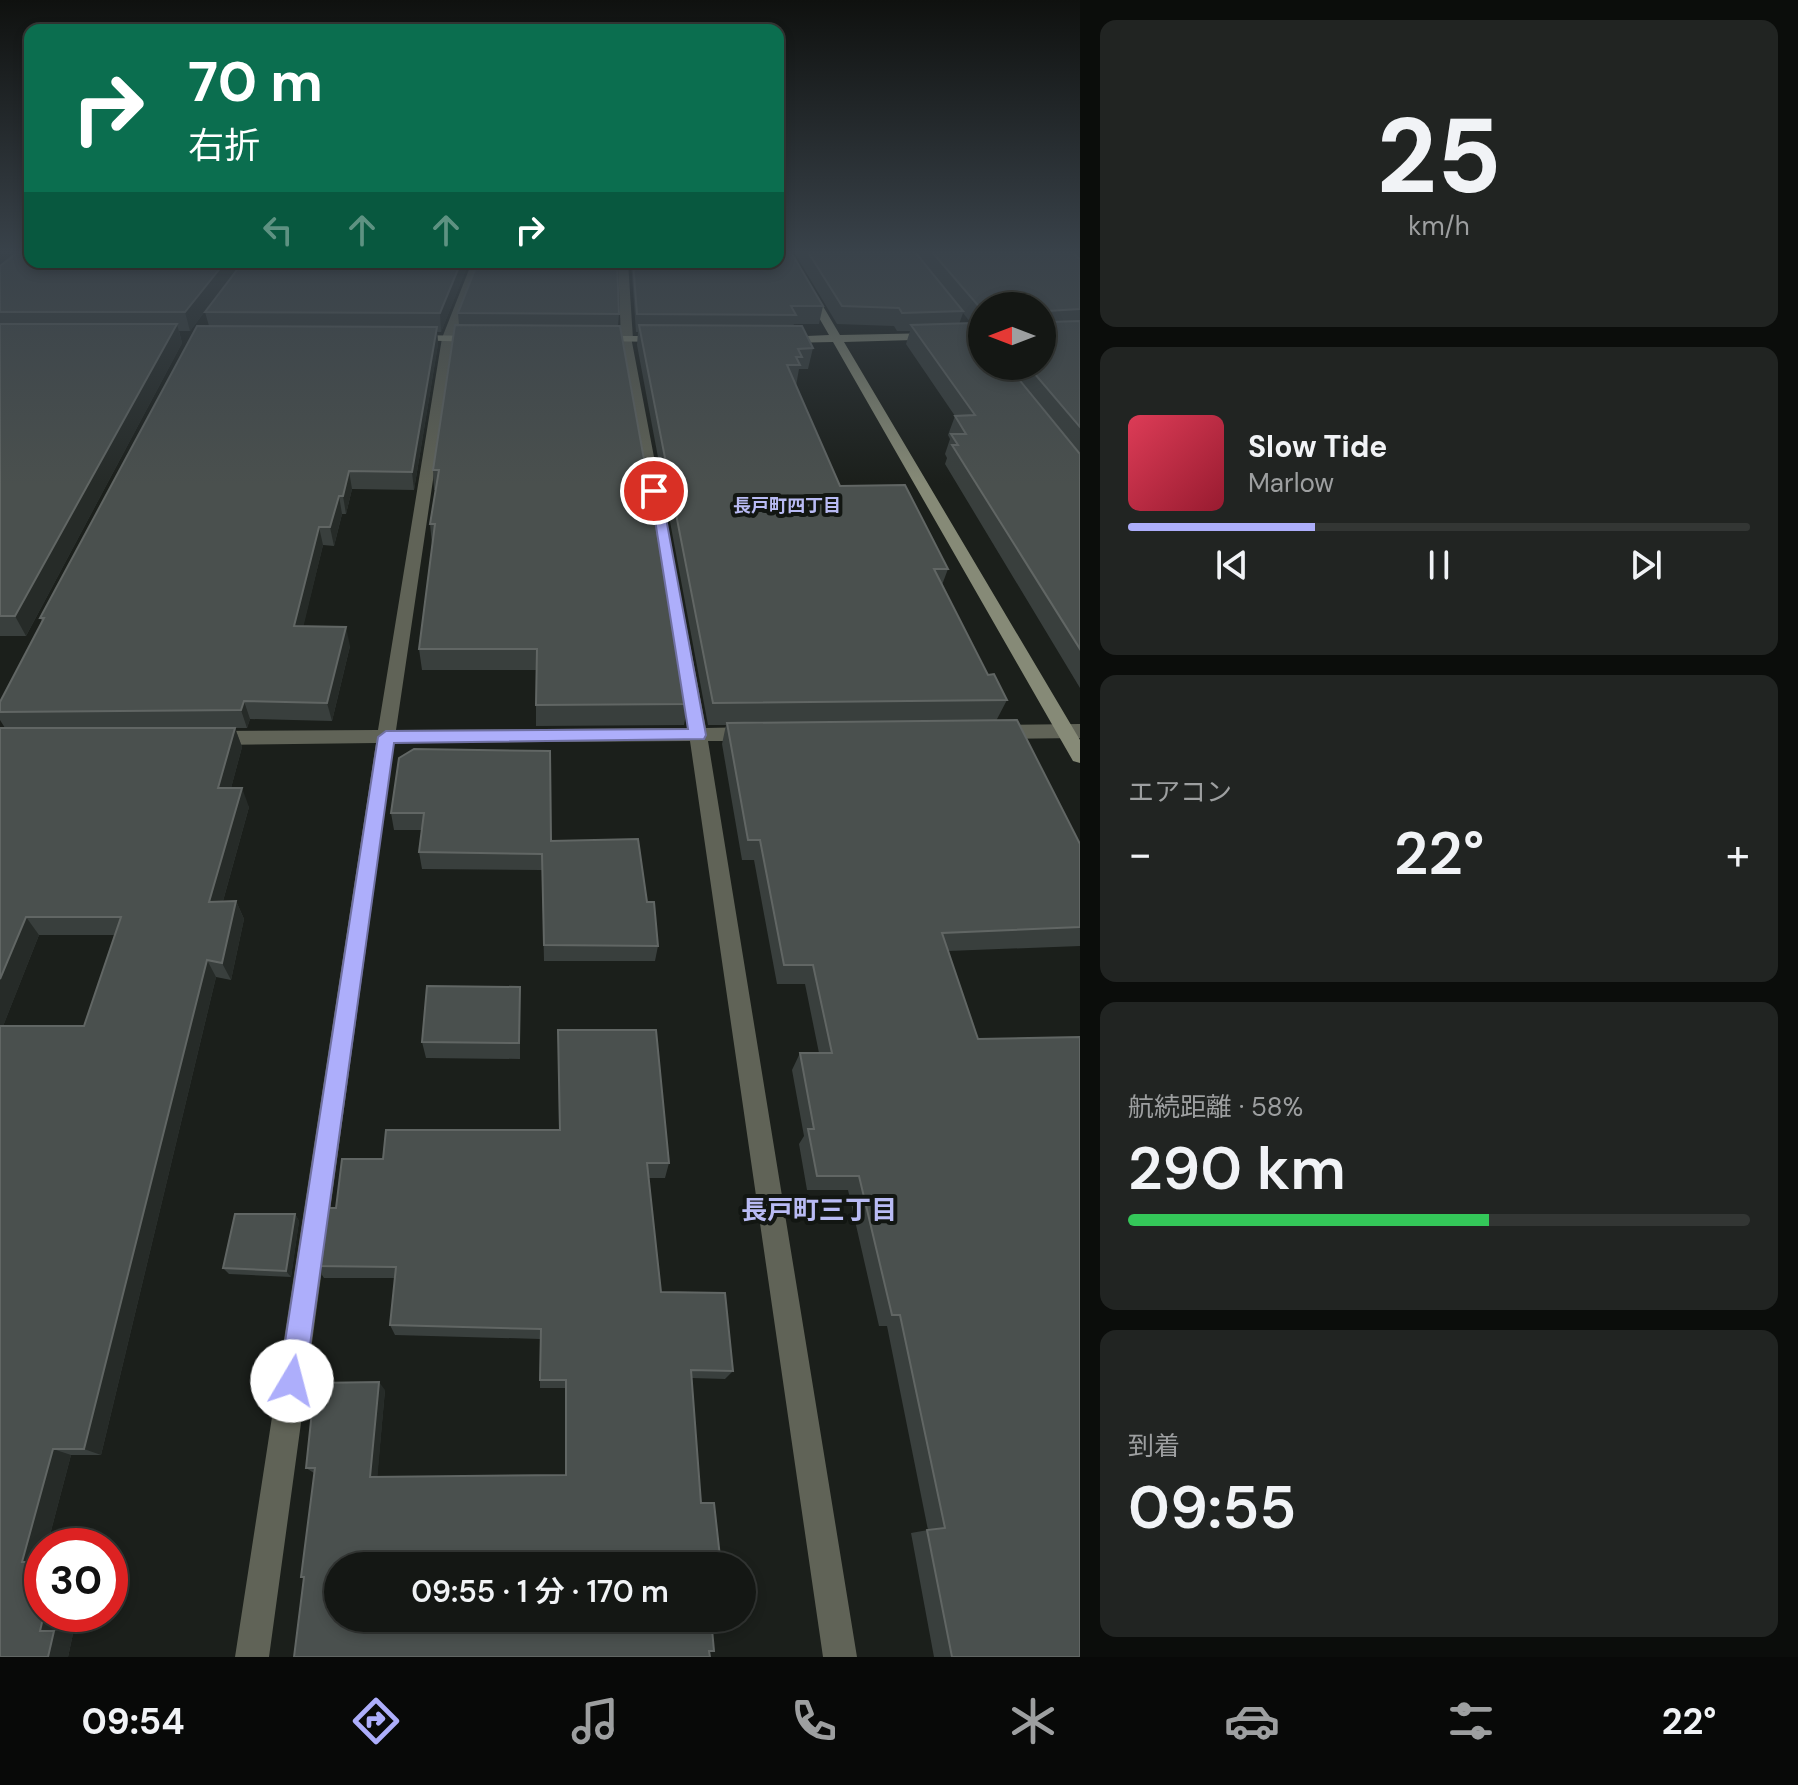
<!DOCTYPE html>
<html lang="ja">
<meta charset="utf-8">
<style>
:root{--surface:#141714;--page:#212422;--text:#f1f3f6;--muted:#9d9fa0;--line:#333634;--accent:#adaefb}
body{margin:0;font-family:"DM Sans","Noto Sans JP",sans-serif;background:var(--page);color:var(--text);height:100vh;display:flex;flex-direction:column;font-size:30px;white-space:nowrap}
*{box-sizing:border-box;margin:0}
p{font-size:26px;color:var(--muted)}
.icon{flex:none;width:44px;height:44px;fill:none;stroke:currentColor;stroke-width:2;stroke-linecap:round;stroke-linejoin:round}
.map{position:relative;flex:1;overflow:hidden}
.side{display:flex;flex-direction:column;gap:20px;padding:20px;background:#0b0d0b;width:718px}
.side>*{flex:none}
.guide{position:absolute;left:24px;top:24px;width:760px;height:244px;border-radius:16px;box-shadow:0 4px 12px #0003,0 0 0 2px var(--line);background:#0b6e4f;color:#fff;overflow:hidden}
.needle{width:52px;rotate:270deg}
.buttons{position:absolute;left:968px;top:292px;display:grid;gap:16px}
.buttons a{display:grid;place-items:center;width:88px;height:88px;border-radius:50%;background:var(--surface);box-shadow:0 4px 12px #0003,0 0 0 2px var(--line);font-size:40px}
.speed{position:absolute;left:24px;top:1528px;display:flex;gap:16px;font-size:40px;font-weight:700;text-align:center}
.speed>*{display:grid;place-content:center;width:104px;height:104px;border-radius:50%;background:var(--surface);box-shadow:0 4px 12px #0003,0 0 0 2px var(--line);line-height:1}
.speed .limit{border:12px solid #d22;background:#fff;color:#111}
.pin{position:absolute;display:grid;place-items:center;width:68px;height:68px;color:#fff;margin:-34px;border:4px solid #fff;border-radius:50%;box-shadow:0 2px 8px #0007}
.me{position:absolute;width:88px;margin:-44px;rotate:8deg;stroke-linejoin:round;filter:drop-shadow(0 0 6px #0008)}
.turn{display:flex;align-items:center;gap:28px;height:168px;padding:0 32px;font-size:36px}
.turn .icon{width:104px;height:104px;stroke-width:2.5}
.turn b{display:block;font-size:56px;line-height:68px}
.lanes{display:flex;align-items:center;height:76px;padding:0 32px;background:#0003;justify-content:center;gap:40px;direction:ltr}
.lanes .off{opacity:.35}
.big{font-size:60px;font-weight:600;line-height:1.1}
.side .card{flex:1;display:flex;flex-direction:column;justify-content:center;gap:12px;min-width:0;padding:0 28px;border-radius:16px;background:var(--page)}
.side .dial{align-items:center;gap:0}
.dial b{font-size:104px;line-height:1}
.song{display:flex;align-items:center;gap:24px}
.cover{width:96px;height:96px;border-radius:12px;background:linear-gradient(135deg,hsl(350 70% 55%),hsl(350 70% 35%))}
.played{height:8px;border-radius:4px;background:linear-gradient(90deg,var(--accent) 30%,var(--line) 30%)}
.keys{display:flex;justify-content:space-around;direction:ltr}
.heat{display:flex;justify-content:space-between;align-items:center;font-size:44px;direction:ltr}
.charge{height:12px;border-radius:6px;background:linear-gradient(90deg,#34c759 58%,var(--line) 0)}
.trip{position:absolute;left:324px;top:1552px;width:432px;height:80px;border-radius:40px;background:var(--surface);box-shadow:0 4px 12px #0003,0 0 0 2px var(--line);font-weight:600;line-height:80px;text-align:center}
.menu{display:flex;height:128px;justify-content:space-around;align-items:center;background:#080908;color:var(--muted)}
.menu .icon{width:56px;height:56px}
.menu .current{color:var(--accent)}
.menu b{font-size:36px;color:var(--text)}
main{display:flex;flex:1;min-height:0}
.map>svg:first-child{display:block}
.lines{fill:none;stroke-linecap:round;stroke-linejoin:round}
.lane{fill:#606357;fill-rule:evenodd}
.street{fill:#606357;fill-rule:evenodd}
.secondary{fill:#868a77;fill-rule:evenodd}
.wall{fill:#393f3d;fill-rule:evenodd}
.shaded-wall{fill:#262b28}
.building{fill:#4a504e;stroke:#616664;stroke-width:2}
.route{fill:#adaefb;stroke:#7071a3;stroke-width:2}
.labels{text-anchor:middle;dominant-baseline:central;stroke-width:8;stroke-linejoin:round;paint-order:stroke}
.far-neighbourhood-label{font-size:18px;font-weight:bold;fill:#b9bbf4;stroke:#121612}
.near-neighbourhood-label{font-size:26px;font-weight:bold;fill:#b9bbf4;stroke:#121612}
</style>
<main>
<div class="map">
<svg width="1080" height="1657" viewBox="0 0 1080 1657">
<rect width="100%" height="100%" fill="#1b1f1b"/>
<g class="lines">
<!-- lane -->
<path class="lane" d="M618,262H628L633,339L627,342L621,339Z"/>
<!-- street -->
<g class="street">
<path d="M472,262H482L454,338L396,730L688,728L621,339L631,337L706,728L752,727L761,734L752,741H708L857,1657H823L690,741L394,743L269,1657H235L376,743L212,745L203,738L212,731L378,730L442,338Z"/>
<path d="M1080,724V738L996,739L987,732L996,725Z"/>
</g>
<!-- secondary -->
<g class="secondary">
<path d="M781,252H791L840,335L982,332V338L844,342L1080,740V763L1073,761L833,342L784,343L778,340L784,337L829,335Z"/>
<path d="M412,335L480,336L486,339L480,342L408,340V336Z"/>
<path d="M596,336H664L670,339L664,342L592,341V337Z"/>
</g>
</g>
<!-- wall -->
<g class="wall">
<path d="M0,252L30,262H242L190,331H179L182,343L26,636H0Z"/>
<path d="M794,252H1080V688L945,464L947,458L945,454L950,439L948,435L955,416L906,344L910,331H897L894,326L837,324ZM982,306H1042V366H982L979,330L982,331ZM963,313L971,323L959,324Z"/>
<path d="M469,262L441,332H437L438,344L414,490L352,489L346,514H342L334,546L323,545L303,626L350,646L332,721L250,719L247,728H235L242,747L231,788L249,807L223,901H236L244,919L231,980L216,977L101,1455H71L47,1546H42V1614L60,1629H74L68,1657H0V728H5L0,720V702L42,621L40,618L209,326L205,312ZM39,935H115L84,1026H3Z"/>
<path d="M631,262H778L823,306L819,324H794L793,326L813,348L808,369H799L796,386L840,486L948,569L942,585L988,675L1007,700L996,721L1080,844V946L948,951L1080,1657H934L911,1533L928,1530L887,1326H879L848,1190H807L799,1144L804,1136L792,1070L800,1053H819L805,984H777L754,860H742L722,744L726,725H708L637,345L638,332H636Z"/>
<path d="M458,313L619,314L618,326L688,704L684,725L536,726V670H422L419,649L432,544L430,524L436,490H434L433,470L459,325Z"/>
<path d="M399,758L551,841L647,902L658,946L655,961H544L542,870L422,869L419,852L422,830H394L391,813Z"/>
<path d="M520,1004V1059L426,1058L422,1042Z"/>
<path d="M558,1030L669,1163L665,1178H649L661,1292L733,1371L725,1379L692,1378L701,1503L304,1577L314,1473L306,1468L385,1390L377,1477L565,1475V1388H540V1339L395,1335L390,1325L395,1278H324L316,1266L336,1208L383,1159L559,1130Z"/>
<path d="M295,1214L299,1221L291,1277L229,1274L223,1268Z"/>
</g>
<!-- shaded-wall -->
<g class="shaded-wall">
<path d="M0,252H28L0,273Z"/>
<path d="M225,262H242L190,331L185,312Z"/>
<path d="M461,262H469L441,332L440,313Z"/>
<path d="M177,324L182,343L26,636L15,616Z"/>
<path d="M437,327L438,344L414,490L412,472Z"/>
<path d="M349,471L352,489L346,514L343,496Z"/>
<path d="M339,496L342,514L334,546L330,527Z"/>
<path d="M319,527L323,545L299,645L294,626Z"/>
<path d="M346,627L350,646L332,721L327,703Z"/>
<path d="M244,701L250,719L247,728L241,710Z"/>
<path d="M235,728L242,747L226,807L218,788Z"/>
<path d="M242,788L249,807L218,919L209,902Z"/>
<path d="M236,901L244,919L231,980L222,963Z"/>
<path d="M26,917L39,935L0,1034V979Z"/>
<path d="M207,960L216,977L101,1455L84,1449Z"/>
<path d="M295,1214L299,1221L291,1277L286,1271Z"/>
<path d="M379,1382L385,1390L377,1482L370,1477Z"/>
<path d="M53,1449L71,1455L47,1546H42V1564L22,1562Z"/>
<path d="M44,1614H64L60,1629L40,1631Z"/>
<path d="M74,1629L68,1657H48L54,1631Z"/>
</g>
<!-- building -->
<g class="building">
<path d="M18,252H30V262H225L185,312H0V266Z"/>
<path d="M778,252H791L823,306H791L796,315L637,314L633,262H778Z"/>
<path d="M808,252H915L963,311L902,313L899,308L842,306Z"/>
<path d="M932,252H1072L1080,259V309L1047,311L1046,319L1049,322L1080,321V427L1028,366H1042V306H982V310Z"/>
<path d="M243,262H461L440,313L205,312Z"/>
<path d="M478,262H617L619,314L458,313Z"/>
<path d="M973,323L982,334V366H1008L1080,454V649L952,445H958L951,434H966L955,416L975,415L911,325Z"/>
<path d="M0,324H177L15,616H0Z"/>
<path d="M455,325L620,326L688,704L536,705L537,649H419L435,524H430L439,470H433Z"/>
<path d="M639,325L802,326L813,348L798,349L802,357H796L800,365H787L840,486L905,485L948,569H934L988,675L994,674L1007,700L713,703Z"/>
<path d="M197,326L437,327L412,472L349,471L343,496H339L330,527H319L294,626L346,627L327,703L244,701L241,710L0,712V702L44,618H40Z"/>
<path d="M1017,720L1080,844V927L942,933L978,1039L1080,1037V1657H952L927,1530L945,1528L900,1315H892L859,1176H817L808,1129H814L800,1053H832L813,965H784L760,840H748L727,723Z"/>
<path d="M0,728H235L218,788H242L209,902L236,901L222,963L207,960L84,1449H53L22,1562H42V1614H44L40,1631H54L48,1657H0V1026H84L121,917H26L0,979Z"/>
<path d="M414,749L550,751L551,841L638,839L647,902H654L658,946L544,945L542,854L419,852L424,813H391L399,758Z"/>
<path d="M427,986L520,987L519,1043L422,1042Z"/>
<path d="M558,1030H656L669,1163H647L661,1292L725,1293L733,1371L691,1370L701,1503H714L721,1566H338V1618H711L714,1651H709L710,1657H294L304,1577H301L315,1468H306L315,1383L379,1382L370,1477L566,1475V1380H540L541,1329L390,1325L396,1267L316,1266L324,1208H336L342,1159H383L386,1130H560Z"/>
<path d="M235,1214H295L286,1271L223,1268Z"/>
</g>
<!-- sky -->
<linearGradient id="sky" x2="0" y2="1"><stop stop-color="#0f110f"/><stop offset="0.52" stop-color="#39424a"/><stop offset="1" stop-color="#39424a" stop-opacity="0"/></linearGradient>
<rect width="1080" height="484" fill="url(#sky)"/>
<!-- route -->
<path class="route" d="M650,488L661,491L706,735L704,739L394,743L305,1381L301,1390L292,1394L283,1390L279,1381L378,737L386,731L688,729Z"/>
<g class="labels">
<!-- far-neighbourhood labels -->
<g class="far-neighbourhood-label">
<text x="787" y="506">長戸町四丁目</text>
</g>
<!-- near-neighbourhood labels -->
<g class="near-neighbourhood-label">
<text x="819" y="1210">長戸町三丁目</text>
</g>
</g>
</svg>
<div class="buttons">
<a><svg class="needle" viewBox="-14 -14 28 28"><path d="M0-13l5 13h-10z" fill="#e53935"/><path d="M0 13l5-13h-10z" fill="#9d9fa0"/></svg></a>
</div>
<div class="speed"><div class="limit">30</div></div>
<div class="pin" style="left:654px;top:491px;background:#d93025"><svg class="icon" aria-label="arrive" viewBox="0 0 24 24"><path d="M6 21V4h12l-3 4 3 4H6"/></svg></div>
<svg class="me" style="left:292px;top:1381px" viewBox="-20 -20 40 40"><circle r="19" fill="#fff"/><path d="M0-13L10 11 0 6-10 11z" fill="#adaefb"/></svg>
<div class="trip">09:55 · 1 分 · 170 m</div>
<div class="guide">
<div class="turn"><svg class="icon" aria-label="right" viewBox="0 0 24 24"><path d="M7 20v-9h11M14 6l5 5-5 5"/></svg><div><b>70 m</b>右折</div></div>
<div class="lanes"><svg class="icon off" aria-label="left" viewBox="0 0 24 24"><path d="M17 20v-9H6M10 6l-5 5 5 5"/></svg><svg class="icon off" aria-label="ahead" viewBox="0 0 24 24"><path d="M12 20V5M6 11l6-6 6 6"/></svg><svg class="icon off" aria-label="ahead" viewBox="0 0 24 24"><path d="M12 20V5M6 11l6-6 6 6"/></svg><svg class="icon" aria-label="right" viewBox="0 0 24 24"><path d="M7 20v-9h11M14 6l5 5-5 5"/></svg></div>
</div>
</div>
<section class="side">
<div class="card dial"><b>25</b><p>km/h</p></div>
<div class="card">
<div class="song"><i class="cover"></i><div><b>Slow Tide</b><p>Marlow</p></div></div>
<div class="played"></div>
<div class="keys"><svg class="icon" aria-label="previous" viewBox="0 0 24 24"><path d="M18 5L8 12l10 7zM5 5v14"/></svg><svg class="icon" aria-label="pause" viewBox="0 0 24 24"><path d="M8 5v14M16 5v14"/></svg><svg class="icon" aria-label="next" viewBox="0 0 24 24"><path d="M6 5l10 7-10 7zM19 5v14"/></svg></div>
</div>
<div class="card"><p>エアコン</p>
<div class="heat"><a>−</a><b class="big">22°</b><a>+</a></div>
</div>
<div class="card"><p>航続距離 · 58%</p><b class="big">290 km</b><div class="charge"></div></div>
<div class="card"><p>到着</p><b class="big">09:55</b></div>
</section>
</main>
<nav class="menu">
<b>09:54</b>
<svg class="icon current" aria-label="directions" viewBox="0 0 24 24"><path d="M12 3l9 9-9 9-9-9zM9 14v-3h6M13 9l2 2-2 2"/></svg>
<svg class="icon" aria-label="music" viewBox="0 0 24 24"><path d="M9 18V5l10-2v13"/><circle cx="6" cy="18" r="3"/><circle cx="16" cy="16" r="3"/></svg>
<svg class="icon" aria-label="phone" viewBox="0 0 24 24"><path d="M5 4h4l2 5-3 2q2 4 5 5l2-3 5 2v4C11 20 4 13 5 4z"/></svg>
<svg class="icon" aria-label="climate" viewBox="0 0 24 24"><path d="M12 3v18M4 7l16 10M4 17L20 7"/></svg>
<svg class="icon" aria-label="car" viewBox="0 0 24 24"><path d="M5 17H2v-5l4-1 3-4h7l3 4 3 1v5h-3M9 17h6M6 11h13"/><circle cx="7" cy="17" r="2"/><circle cx="17" cy="17" r="2"/></svg>
<svg class="icon" aria-label="filters" viewBox="0 0 24 24"><path d="M4 7h16M4 17h16"/><circle cx="9" cy="7" r="2"/><circle cx="15" cy="17" r="2"/></svg>
<b>22°</b>
</nav>
